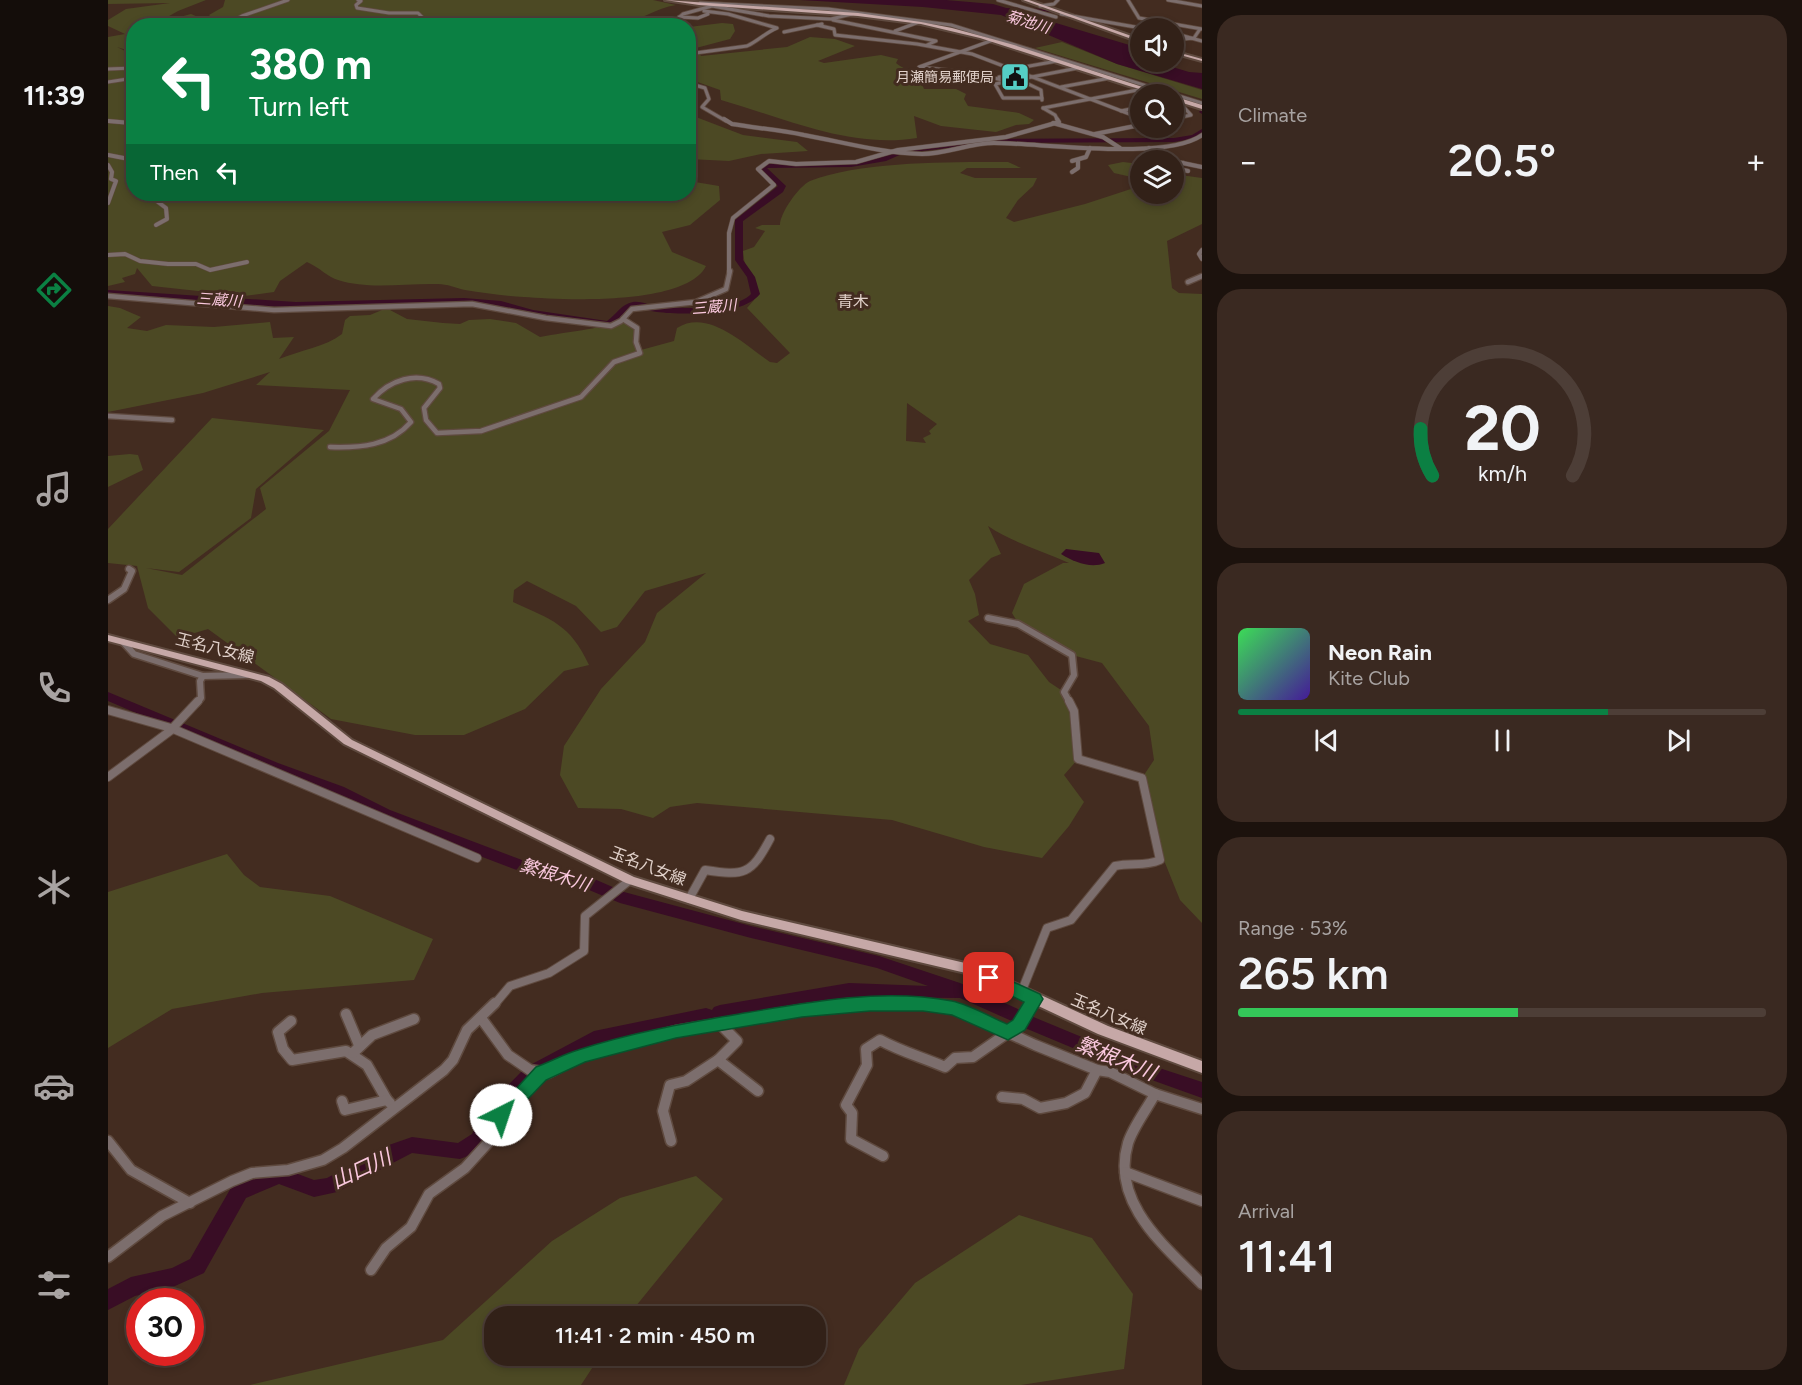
<!DOCTYPE html>
<meta charset="utf-8">
<style>
:root{--surface:#322118;--page:#3a2921;--text:#f1f3f6;--muted:#a8a3a2;--line:#4d3e37;--accent:#0b8043}
body{margin:0;font-family:Figtree,"Noto Sans JP",sans-serif;background:var(--page);color:var(--text);height:100vh;display:flex;flex-direction:column;font-size:22px;white-space:nowrap}
*{box-sizing:border-box;margin:0}
p{font-size:20px;color:var(--muted)}
.icon{flex:none;width:33px;height:33px;fill:none;stroke:currentColor;stroke-width:2;stroke-linecap:round;stroke-linejoin:round}
.map{position:relative;flex:1;overflow:hidden}
.details{display:flex;flex-direction:column;gap:15px;padding:15px;background:#1c120d;width:600px}
.details>*{flex:none}
.banner{position:absolute;left:18px;top:18px;width:570px;height:183px;border-radius:24px;box-shadow:0 3px 9px #0003,0 0 0 2px var(--line);background:#0b8043;color:#fff;overflow:hidden}
.buttons{position:absolute;left:1022px;top:18px;display:grid;gap:12px}
.buttons a{display:grid;place-items:center;width:54px;height:54px;border-radius:50%;background:var(--surface);box-shadow:0 3px 9px #0003,0 0 0 2px var(--line);font-size:30px}
.speed{position:absolute;left:18px;top:1288px;display:flex;gap:12px;font-size:30px;font-weight:700;text-align:center}
.speed>*{display:grid;place-content:center;width:78px;height:78px;border-radius:50%;background:var(--surface);box-shadow:0 3px 9px #0003,0 0 0 2px var(--line);line-height:1}
.speed .limit{border:9px solid #d22;background:#fff;color:#111}
.pin{position:absolute;display:grid;place-items:center;width:51px;height:51px;color:#fff;margin:-26px;border-radius:12px;box-shadow:0 3px 9px #0006}
.me{position:absolute;width:66px;margin:-33px;rotate:41deg;stroke-linejoin:round;filter:drop-shadow(0 0 4px #0008)}
.turn{display:flex;align-items:center;gap:21px;height:126px;padding:0 24px;font-size:27px}
.turn .icon{width:78px;height:78px;stroke-width:2.5}
.turn b{display:block;font-size:42px;line-height:51px}
.then{display:flex;align-items:center;height:57px;padding:0 24px;background:#0003;gap:12px;font-size:22px}
.big{font-size:45px;font-weight:600;line-height:1.1}
.details .card{flex:1;display:flex;flex-direction:column;justify-content:center;gap:9px;min-width:0;padding:0 21px;border-radius:24px;background:var(--page)}
.details .dial{align-items:center;gap:0}
.dial svg{height:156px;overflow:visible;fill:none;stroke:var(--line);stroke-width:7;stroke-linecap:round;text-anchor:middle}
.dial text{fill:var(--text);stroke:none}
.song{display:flex;align-items:center;gap:18px}
.cover{width:72px;height:72px;border-radius:9px;background:linear-gradient(135deg,hsl(130 70% 55%),hsl(260 70% 35%))}
.played{height:6px;border-radius:3px;background:linear-gradient(90deg,var(--accent) 70%,var(--line) 70%)}
.keys{display:flex;justify-content:space-around;direction:ltr}
.heat{display:flex;justify-content:space-between;align-items:center;font-size:33px;direction:ltr}
.charge{height:9px;border-radius:4px;background:linear-gradient(90deg,#34c759 53%,var(--line) 0)}
.trip{position:absolute;left:376px;top:1306px;width:342px;height:60px;border-radius:24px;background:var(--surface);box-shadow:0 3px 9px #0003,0 0 0 2px var(--line);font-weight:600;line-height:60px;text-align:center}
main{display:flex;flex:1;min-height:0}
.menu{display:flex;flex-direction:column;width:108px;justify-content:space-around;align-items:center;background:#140d0a;color:var(--muted)}
.menu .icon{width:42px;height:42px}
.menu .on{color:var(--accent)}
.menu b{font-size:27px;color:var(--text)}
.map>svg:first-child{display:block}
.green{fill:#4c4924;fill-rule:evenodd}
.water{fill:#390d25}
.lines{fill:none;stroke-linecap:round;stroke-linejoin:round}
.stream{stroke:#390d25;stroke-width:1.5}
.river{fill:#390d25;fill-rule:evenodd}
.street-far5-casing{stroke:#5f4a3f;stroke-width:4.5}
.street-far4-casing{stroke:#5f4a3f;stroke-width:5}
.street-far3-casing{stroke:#5f4a3f;stroke-width:7}
.street-far2-casing{stroke:#5f4a3f;stroke-width:9}
.street-far1-casing{stroke:#5f4a3f;stroke-width:10}
.street-casing{stroke:#5f4a3f;stroke-width:13}
.primary-casing{stroke:#5f4a3f;stroke-width:4}
.street-far5{stroke:#7c6e6d;stroke-width:3}
.street-far4{stroke:#7c6e6d;stroke-width:4}
.street-far3{stroke:#7c6e6d;stroke-width:4.5}
.street-far2{stroke:#7c6e6d;stroke-width:6}
.street-far1{stroke:#7c6e6d;stroke-width:8}
.street{stroke:#7c6e6d;stroke-width:10}
.primary{fill:#c6a8a7;fill-rule:evenodd}
.route{fill:#0b8043;stroke:#07532c;stroke-width:1.5}
.labels{text-anchor:middle;dominant-baseline:central;stroke-width:6;stroke-linejoin:round;paint-order:stroke}
.far-poi-label{font-size:14px;fill:#e1d1ca;stroke:#432c20;text-anchor:end}
.far-water-label{font-size:15px;font-style:italic;fill:#fac8de;stroke:#432c20}
.far-quarter-label{font-size:16px;fill:#e1d1ca;stroke:#432c20}
.street-label{font-size:16px;fill:#e1d1ca;stroke:#432c20}
.water-label{font-size:18px;font-style:italic;fill:#fac8de;stroke:#432c20}
.near-water-label{font-size:21px;font-style:italic;fill:#fac8de;stroke:#432c20}
</style>
<main>
<nav class="menu">
<b>11:39</b>
<svg class="icon on" aria-label="directions" viewBox="0 0 24 24"><path d="M12 3l9 9-9 9-9-9zM9 14v-3h6M13 9l2 2-2 2"/></svg>
<svg class="icon" aria-label="music" viewBox="0 0 24 24"><path d="M9 18V5l10-2v13"/><circle cx="6" cy="18" r="3"/><circle cx="16" cy="16" r="3"/></svg>
<svg class="icon" aria-label="phone" viewBox="0 0 24 24"><path d="M5 4h4l2 5-3 2q2 4 5 5l2-3 5 2v4C11 20 4 13 5 4z"/></svg>
<svg class="icon" aria-label="climate" viewBox="0 0 24 24"><path d="M12 3v18M4 7l16 10M4 17L20 7"/></svg>
<svg class="icon" aria-label="car" viewBox="0 0 24 24"><path d="M5 17H2v-5l4-1 3-4h7l3 4 3 1v5h-3M9 17h6M6 11h13"/><circle cx="7" cy="17" r="2"/><circle cx="17" cy="17" r="2"/></svg>
<svg class="icon" aria-label="filters" viewBox="0 0 24 24"><path d="M4 7h16M4 17h16"/><circle cx="9" cy="7" r="2"/><circle cx="15" cy="17" r="2"/></svg>
</nav>
<div class="map">
<svg width="1094" height="1385" viewBox="0 0 1094 1385">
<rect width="100%" height="100%" fill="#432c20"/>
<!-- green -->
<g class="green">
<path d="M0,0H98L70,11L49,23L83,14L90,17L85,21L102,16L101,15L115,7L117,0H545L568,5C548,8 532,20 512,26H26L25,52L9,47L25,55L26,194H580L581,181L611,186L612,200L582,225L554,232L564,252L598,266C578,306 455,300 416,297C396,296 376,293 357,290C348,288 339,284 330,284C297,283 261,290 230,280C221,278 211,267 199,262L172,281L166,292L136,296L44,286L29,268L27,274L14,278L17,282L0,286V37L17,34L0,26V20L18,9L62,3L0,4Z"/>
<path d="M614,23L625,24L627,31L622,39L588,48L593,56L679,47L702,37L727,39L747,46L710,61L716,63L773,55L790,59L788,63C802,74 809,69 816,89H848L858,94L856,99L860,106L911,113L926,120L921,124L908,125L888,132L833,126L806,116L809,138C742,149 676,118 613,100L612,90L581,79V27Z"/>
<path d="M954,42L1009,64L1094,90V99L927,48Z"/>
<path d="M580,114L635,135L689,142L700,151L653,154L621,161L581,159Z"/>
<path d="M900,162L913,168H859L852,173L867,178H929L925,186L910,200L898,218L906,222L977,204L1026,188L1032,187V194H1065V174L1094,178V224L1059,241L1064,288L1071,293L1094,294V923L1072,900L1047,838L1034,778L1046,760L1041,726L994,663L964,655L910,623L904,613L916,584L955,563H961C933,550 905,543 880,526L893,554L883,558L861,580L867,594L871,615L860,621L882,644L920,655L941,682L956,692L966,711L970,759L956,775L976,802L961,826L934,858L876,847L784,820L589,803L562,807L545,818L513,809L470,808L452,775L456,746L493,689L537,642L549,613L598,573L537,591L509,627L493,632L468,606L419,581L406,590L405,602C444,620 462,624 481,665L456,671L417,709L356,735H307L223,719L100,629L70,638L40,608L29,566L0,563V529L104,418L216,430L148,489L143,518L71,572L38,568L74,575L158,509L152,488L221,431L242,390L148,385L162,372L95,393L0,412V306L12,308L33,317L19,328L39,331L58,325L106,327L162,322L165,338L186,337L171,359C193,350 217,347 234,334L237,320L242,316L262,315L274,310H282L299,319L335,323L352,324L361,320L382,319L408,323L432,337C462,331 487,331 515,319L527,324L533,350L566,341L569,328C600,308 637,345 662,362L669,363L682,353L639,308L646,300L648,285L637,266L635,251L646,247L657,231L647,228L654,225H672C672,213 691,186 702,181C754,161 843,162 900,162ZM799,403L829,424L821,431L823,434L815,438L818,443L798,441Z"/>
<path d="M1015,162L1032,164V182H1023L1028,178L1006,173L1000,165Z"/>
<path d="M22,454L30,455L35,470L0,487V456Z"/>
<path d="M119,854L136,875L152,887L222,896L325,939L306,980L154,993L64,1009L0,1048V892Z"/>
<path d="M588,1176L615,1199L519,1317H387V1356H492L473,1385H142L335,1340L444,1241L512,1198Z"/>
<path d="M911,1215L984,1238L1025,1294L1016,1369L913,1385H736L751,1349L807,1283Z"/>
</g>
<!-- water -->
<g class="water">
<path d="M692,0H838L885,4L1028,47L1032,49V62H1048L1081,72L1094,73V89L1009,64L893,15L815,7Z"/>
<path d="M958,549L991,553L997,563C983,569 966,562 953,554Z"/>
</g>
<g class="lines">
<!-- stream -->
<g class="stream">
<path d="M919,8L954,13"/>
<path d="M899,9L913,8"/>
<path d="M983,18L1004,22"/>
</g>
<!-- river -->
<g class="river">
<path d="M1094,108V114L1091,112Z"/>
<path d="M1094,129V134L1088,138L1066,142L884,143L796,153L778,161L743,167L659,168L678,186L675,192L635,221V260L647,277L652,294C635,316 575,315 549,312C541,311 534,308 526,308L507,324L500,327L424,316L392,307L356,304L188,308L0,296V290L188,302L356,298L393,301L425,310L499,321C508,315 513,304 525,302C533,301 540,305 548,306C570,309 628,311 643,294L639,277L627,260V220L670,186L654,174L652,164L743,163L773,157L795,149L884,139L1066,138L1084,135Z"/>
<path d="M0,692L170,763L236,787L282,810L422,863L484,878L516,892L643,926L771,956L852,983L912,1010L915,1015L912,1020L906,1022L852,998L741,997L612,1019L606,1017L604,1020L598,1022L490,1044L436,1074L427,1075L425,1082C414,1094 399,1107 390,1120C375,1142 382,1148 352,1159L304,1153L229,1192L206,1197L171,1184L138,1198L96,1273L67,1286L27,1296L0,1310V1289L23,1277L64,1268L82,1259L124,1186L171,1167L206,1180L219,1178L278,1146L304,1137L350,1143L364,1134L376,1110L413,1072L422,1071L424,1064L486,1031L598,1008L604,1010L606,1007L612,1005L741,983L820,986L769,968L643,938L512,903L474,887L414,872L272,818L226,793L160,769L0,701Z"/>
<path d="M923,1016L1039,1064L1094,1082V1098L1027,1074L917,1028L914,1023L917,1018Z"/>
</g>
<!-- street-far5 casing -->
<g class="street-far5-casing">
<g id="street-far5">
<path d="M250,0L253,1L248,5L249,8L281,13H310L321,24L401,26"/>
<path d="M890,0L948,17"/>
<path d="M1020,0L1031,18L1094,29"/>
<path d="M1060,0L1094,6"/>
<path d="M592,3L720,9L843,25L1094,103"/>
<path d="M932,6L946,4L950,0"/>
<path d="M953,14L1033,28"/>
<path d="M571,17L590,18L600,14"/>
<path d="M101,19L118,20L126,26"/>
<path d="M725,20L828,41L819,45"/>
<path d="M709,25L726,29L727,35L809,44L864,54L1032,118"/>
<path d="M116,26L134,16L180,0"/>
<path d="M536,26L565,23L575,14L604,6L661,16L723,19L744,14"/>
<path d="M787,31L811,22"/>
<path d="M676,32L714,24"/>
<path d="M1065,33L1094,41"/>
<path d="M885,40L811,67L865,73L903,82"/>
<path d="M1065,40L1086,38L1092,29"/>
<path d="M580,54L639,46C650,41 657,33 669,28L620,14L596,11"/>
<path d="M0,69L26,68"/>
<path d="M905,69L949,61"/>
<path d="M891,77L916,75"/>
<path d="M0,82L26,78"/>
<path d="M916,82L933,90L934,100"/>
<path d="M580,83L597,88L601,99L594,107L618,121"/>
<path d="M953,87L1002,78"/>
<path d="M934,98H895L887,84L970,68"/>
<path d="M935,108L1035,89"/>
<path d="M935,108L947,115L950,121"/>
<path d="M1013,111L1032,107"/>
<path d="M1065,119L1083,115L1073,104L1075,101"/>
</g>
</g>
<!-- street-far4 casing -->
<g class="street-far4-casing">
<g id="street-far4">
<path d="M616,119L624,124C648,128 672,130 696,135C735,142 773,153 814,154C838,154 862,143 886,143C933,143 1058,161 1094,135"/>
<path d="M0,121L23,123L26,129"/>
<path d="M945,123L995,137L1012,148"/>
<path d="M987,134L1032,125"/>
<path d="M1041,148L1053,154L1051,158L1062,160"/>
<path d="M0,155L26,160"/>
<path d="M1036,160L1051,158"/>
<path d="M964,161L978,157L982,148"/>
<path d="M1065,161L1094,167"/>
<path d="M0,165L4,172L3,179L8,181L0,203"/>
<path d="M1070,169L1080,171"/>
<path d="M1065,170L1075,163"/>
<path d="M964,172L970,168V161"/>
<path d="M46,194L42,196L58,208L59,219L48,225"/>
<path d="M1094,250L1091,254L1094,259"/>
<path d="M0,255L17,254L32,261L60,264H88L102,270L139,262"/>
<path d="M621,272V233L625,218L666,185L650,169L661,161L688,164L748,162L790,150L898,137L951,122L949,119"/>
</g>
</g>
<!-- street-far3 casing -->
<g class="street-far3-casing">
<g id="street-far3">
<path d="M1080,282L1094,276"/>
<path d="M0,296L166,310L364,304L438,318L503,326L513,321L524,309L588,302L618,289L622,271"/>
<path d="M0,416L64,420"/>
<path d="M222,447C252,448 282,446 303,422L293,409L265,399C282,380 308,371 331,384L332,388L316,408L318,420L329,433L373,431L473,397L506,362L532,353L528,342L529,328L515,319"/>
</g>
</g>
<!-- street-far2 casing -->
<g class="street-far2-casing">
<g id="street-far2">
<path d="M0,600L16,589L24,571L21,569"/>
<path d="M880,618L910,624L964,655L966,675L956,692L962,703"/>
<path d="M15,642L26,654L95,676"/>
<path d="M89,703L93,698L92,681L95,676L139,675"/>
</g>
</g>
<!-- street-far1 casing -->
<g class="street-far1-casing">
<g id="street-far1">
<path d="M0,710L63,728L369,858"/>
<path d="M0,777L62,731L90,701"/>
<path d="M581,899L597,870C636,876 643,875 662,839"/>
<path d="M913,993L939,928L963,920L1007,866C1023,862 1037,867 1052,860L1034,778L970,759L966,711L961,701"/>
<path d="M386,1005L402,986L441,973L476,951L477,916L522,880"/>
<path d="M751,1005H822"/>
<path d="M923,1005L926,999"/>
</g>
</g>
<!-- street casing -->
<g class="street-casing">
<g id="street">
<path d="M238,1014L251,1045"/>
<path d="M373,1018L400,1055L422,1070L440,1073L473,1056L568,1031L694,1010L762,1004H815L846,1008L927,1045L989,1070L1002,1072L1047,1094L1094,1109"/>
<path d="M183,1021L170,1032L175,1049L184,1060L238,1051L259,1065L279,1100"/>
<path d="M612,1024L629,1041L610,1060L650,1091"/>
<path d="M245,1053L264,1035L306,1019"/>
<path d="M1047,1094C1039,1109 1025,1127 1020,1143C1002,1203 1058,1247 1094,1284"/>
<path d="M894,1097L915,1099L932,1108L958,1103L977,1093L989,1070"/>
<path d="M234,1101L237,1110L279,1100L282,1103"/>
<path d="M0,1141L23,1170L82,1203"/>
<path d="M563,1141L555,1111L562,1085L578,1081L610,1060"/>
<path d="M775,1156L743,1139L744,1113L738,1105L759,1065L758,1049L772,1040C794,1052 814,1057 837,1067L847,1058L865,1057L911,1025L923,1003"/>
<path d="M1017,1172L1094,1201"/>
<path d="M0,1257L54,1216L124,1181L144,1173L180,1170L215,1160L235,1148L336,1070L345,1060L359,1030L387,1003"/>
<path d="M263,1270L278,1248L303,1227L321,1194L357,1168L387,1135L393,1115L435,1072"/>
</g>
</g>
<!-- primary casing -->
<g class="primary-casing">
<g id="primary">
<path d="M557,0L750,13L813,22L844,28L906,45L1056,94H1049L1021,86L872,38L813,24L750,16L591,5Z"/>
<path d="M915,0H921L1032,39V42Z"/>
<path d="M1065,51L1094,59V61L1065,53Z"/>
<path d="M1065,96L1094,105V109L1065,100Z"/>
<path d="M0,635L161,677L174,684L244,740L526,877L634,911L870,966L1000,1026L1094,1061V1073L990,1034L862,974L633,920L518,883L236,744L166,688L153,681L0,641Z"/>
</g>
</g>
<!-- street-far5 -->
<use href="#street-far5" class="street-far5"/>
<!-- street-far4 -->
<use href="#street-far4" class="street-far4"/>
<!-- street-far3 -->
<use href="#street-far3" class="street-far3"/>
<!-- street-far2 -->
<use href="#street-far2" class="street-far2"/>
<!-- street-far1 -->
<use href="#street-far1" class="street-far1"/>
<!-- street -->
<use href="#street" class="street"/>
<!-- primary -->
<use href="#primary" class="primary"/>
</g>
<!-- route -->
<path class="route" d="M881,971L932,994L935,999L917,1030L900,1040L844,1015L815,1011H762L694,1017L568,1038L477,1062L438,1080L399,1121L393,1123L386,1121L384,1115L428,1067C442,1062 456,1054 470,1050C522,1033 577,1023 631,1014C700,1002 774,988 844,1001C863,1005 882,1017 899,1024L905,1020L916,1002L875,982L872,978L875,973Z"/>
<!-- icons -->
<defs>
<g id="civic-square" transform="scale(1.5)"><rect x="-9" y="-9" width="18" height="18" rx="4" fill="#55cec5" stroke="#432c20"/><path d="M-.6-6.5H3V-4.5H.6V-3L4-1V1h2V6H-6V1h2V-1L-.6-3ZM-1.2 2.5V6h2.4V2.5Z" fill="#111"/></g>
</defs>
<g fill-rule="evenodd">
<use href="#civic-square" x="907" y="77"/>
</g>
<g class="labels">
<!-- far-poi labels -->
<g class="far-poi-label">
<text x="886" y="77">月瀬簡易郵便局</text>
</g>
<!-- far-water labels -->
<g class="far-water-label">
<text transform="translate(920 22) rotate(17)">菊池川</text>
<text transform="translate(111 300) rotate(4)">三蔵川</text>
<text transform="translate(606 307) rotate(-5)">三蔵川</text>
</g>
<!-- far-quarter labels -->
<g class="far-quarter-label">
<text x="745" y="301">青木</text>
</g>
<!-- street labels -->
<g class="street-label">
<text transform="translate(107 648) rotate(14)">玉名八女線</text>
<text transform="translate(540 866) rotate(21)">玉名八女線</text>
<text transform="translate(1001 1014) rotate(23)">玉名八女線</text>
</g>
<!-- water labels -->
<g class="water-label">
<text transform="translate(447 875) rotate(17)">繁根木川</text>
</g>
<!-- near-water labels -->
<g class="near-water-label">
<text transform="translate(1008 1058) rotate(22)">繁根木川</text>
<text transform="translate(253 1169) rotate(-25)">山口川</text>
</g>
</g>
</svg>
<div class="buttons">
<a><svg class="icon" aria-label="sound" viewBox="0 0 24 24"><path d="M4 9h4l5-4v14l-5-4H4zM17 9q2 3 0 6"/></svg></a>
<a><svg class="icon" aria-label="search" viewBox="0 0 24 24"><circle cx="10" cy="10" r="6"/><path d="M15 15l6 6"/></svg></a>
<a><svg class="icon" aria-label="layers" viewBox="0 0 24 24"><path d="M12 4l9 5-9 5-9-5zM3 14l9 5 9-5"/></svg></a>
</div>
<div class="speed"><div class="limit">30</div></div>
<div class="pin" style="left:881px;top:978px;background:#d93025"><svg class="icon" aria-label="arrive" viewBox="0 0 24 24"><path d="M6 21V4h12l-3 4 3 4H6"/></svg></div>
<svg class="me" style="left:393px;top:1115px" viewBox="-20 -20 40 40"><circle r="19" fill="#fff"/><path d="M0-13L10 11 0 6-10 11z" fill="#0b8043"/></svg>
<div class="trip">11:41 · 2 min · 450 m</div>
<div class="banner">
<div class="turn"><svg class="icon" aria-label="left" viewBox="0 0 24 24"><path d="M17 20v-9H6M10 6l-5 5 5 5"/></svg><div><b>380 m</b>Turn left</div></div>
<div class="then">Then<svg class="icon" aria-label="left" viewBox="0 0 24 24"><path d="M17 20v-9H6M10 6l-5 5 5 5"/></svg></div>
</div>
</div>
<section class="details">
<div class="card"><p>Climate</p>
<div class="heat"><a>−</a><b class="big">20.5°</b><a>+</a></div>
</div>
<div class="card dial"><svg viewBox="0 0 100 80">
<path d="M14 69A42 42 0 1 1 86 69"/>
<path d="M14 69A42 42 0 0 1 8 45" stroke="#0b8043"/>
<text x="50" y="56" font-size="32" font-weight="700">20</text>
<text x="50" y="72" font-size="11">km/h</text>
</svg></div>
<div class="card">
<div class="song"><i class="cover"></i><div><b>Neon Rain</b><p>Kite Club</p></div></div>
<div class="played"></div>
<div class="keys"><svg class="icon" aria-label="previous" viewBox="0 0 24 24"><path d="M18 5L8 12l10 7zM5 5v14"/></svg><svg class="icon" aria-label="pause" viewBox="0 0 24 24"><path d="M8 5v14M16 5v14"/></svg><svg class="icon" aria-label="next" viewBox="0 0 24 24"><path d="M6 5l10 7-10 7zM19 5v14"/></svg></div>
</div>
<div class="card"><p>Range · 53%</p><b class="big">265 km</b><div class="charge"></div></div>
<div class="card"><p>Arrival</p><b class="big">11:41</b></div>
</section>
</main>
